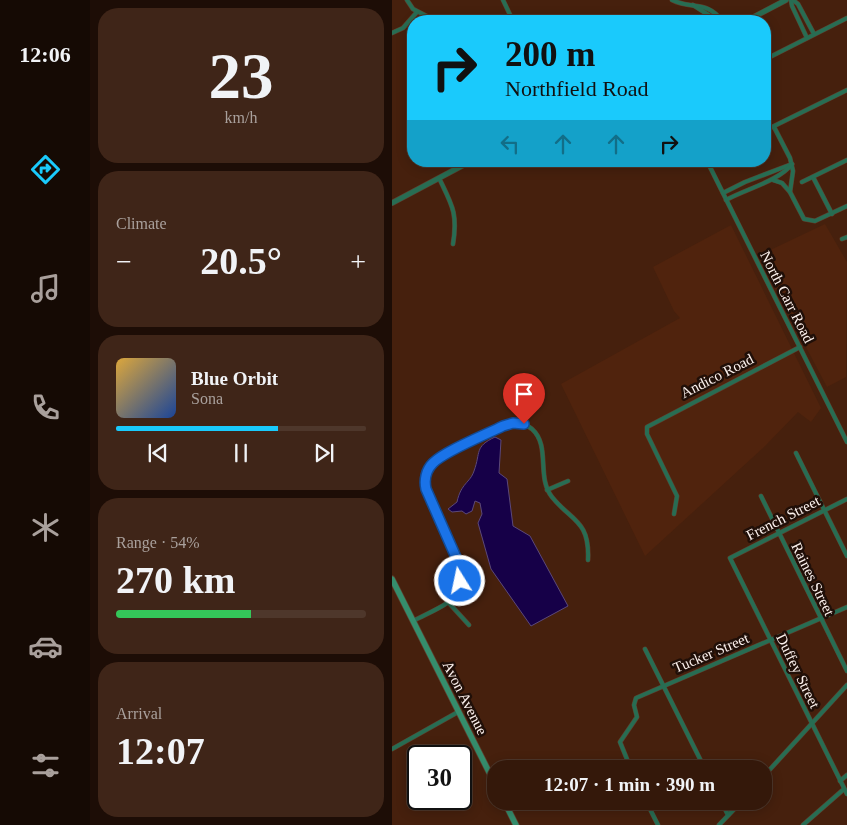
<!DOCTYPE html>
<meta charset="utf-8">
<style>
:root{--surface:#34180a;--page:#3f2518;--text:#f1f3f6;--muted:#a9a09c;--line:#4e372b;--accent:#1acafc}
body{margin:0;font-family:Georgia,serif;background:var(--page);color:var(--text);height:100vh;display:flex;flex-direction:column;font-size:19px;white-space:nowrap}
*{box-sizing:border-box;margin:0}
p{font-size:16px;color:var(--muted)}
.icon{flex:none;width:28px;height:28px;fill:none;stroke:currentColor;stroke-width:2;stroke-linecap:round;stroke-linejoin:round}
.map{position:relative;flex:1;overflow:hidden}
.details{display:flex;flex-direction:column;gap:8px;padding:8px;background:#1d0d06;width:302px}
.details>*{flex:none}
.hud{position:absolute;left:15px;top:15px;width:364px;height:152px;border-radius:20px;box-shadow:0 2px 12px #0003,0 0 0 1px var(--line);background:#1acafc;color:#111;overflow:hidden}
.speed{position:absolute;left:15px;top:745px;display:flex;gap:10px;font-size:25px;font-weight:700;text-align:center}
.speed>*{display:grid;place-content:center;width:65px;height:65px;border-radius:50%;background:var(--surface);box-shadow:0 2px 12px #0003,0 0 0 1px var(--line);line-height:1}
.speed .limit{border:2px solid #111;border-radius:8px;background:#fff;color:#111}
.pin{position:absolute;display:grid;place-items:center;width:42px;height:42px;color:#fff;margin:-51px -21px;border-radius:50% 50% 50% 0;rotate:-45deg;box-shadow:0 0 5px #0007}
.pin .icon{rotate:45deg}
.me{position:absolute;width:55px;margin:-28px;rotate:350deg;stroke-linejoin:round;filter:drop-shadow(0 0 4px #0008)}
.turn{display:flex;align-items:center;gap:18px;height:105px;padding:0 15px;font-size:22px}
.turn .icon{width:65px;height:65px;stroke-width:2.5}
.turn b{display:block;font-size:35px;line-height:42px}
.lanes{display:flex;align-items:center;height:48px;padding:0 15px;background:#0003;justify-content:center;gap:25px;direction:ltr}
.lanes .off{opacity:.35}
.big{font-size:38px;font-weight:700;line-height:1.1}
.details .card{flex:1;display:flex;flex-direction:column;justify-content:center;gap:8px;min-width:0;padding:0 18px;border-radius:20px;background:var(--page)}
.details .dial{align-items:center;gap:0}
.dial b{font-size:65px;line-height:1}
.song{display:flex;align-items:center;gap:15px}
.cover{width:60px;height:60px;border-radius:8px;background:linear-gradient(135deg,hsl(40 70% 55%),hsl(220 70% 35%))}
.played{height:5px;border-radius:2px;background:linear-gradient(90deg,var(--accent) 65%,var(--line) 65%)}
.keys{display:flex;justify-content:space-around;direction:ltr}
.heat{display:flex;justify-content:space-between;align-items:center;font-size:28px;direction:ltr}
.charge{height:8px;border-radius:4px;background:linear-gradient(90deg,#34c759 54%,var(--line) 0)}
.trip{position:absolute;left:95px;top:760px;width:285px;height:50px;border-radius:20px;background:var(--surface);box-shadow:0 2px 12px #0003,0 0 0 1px var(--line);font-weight:700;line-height:50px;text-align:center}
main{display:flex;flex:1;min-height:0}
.dock{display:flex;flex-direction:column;width:90px;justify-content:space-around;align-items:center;background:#150a04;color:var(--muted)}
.dock .icon{width:35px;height:35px}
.dock .on{color:var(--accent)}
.dock b{font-size:22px;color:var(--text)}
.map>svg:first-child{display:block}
.built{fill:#50230d}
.water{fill:#160048;stroke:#5b487a}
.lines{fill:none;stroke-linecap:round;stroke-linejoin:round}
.minor-casing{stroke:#5f3d2c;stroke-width:5}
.tertiary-casing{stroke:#5f3d2c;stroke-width:6}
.secondary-casing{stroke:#5f3d2c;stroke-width:7}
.minor{stroke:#286d53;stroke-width:4}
.tertiary{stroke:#286d53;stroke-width:5}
.secondary{stroke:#358d6c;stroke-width:5.5}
.route-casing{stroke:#114b97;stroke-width:12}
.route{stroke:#1a73e8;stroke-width:9}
.labels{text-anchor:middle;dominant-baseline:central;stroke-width:5;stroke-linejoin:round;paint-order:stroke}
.street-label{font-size:15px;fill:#fcf1ed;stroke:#200f08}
</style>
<main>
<nav class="dock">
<b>12:06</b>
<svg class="icon on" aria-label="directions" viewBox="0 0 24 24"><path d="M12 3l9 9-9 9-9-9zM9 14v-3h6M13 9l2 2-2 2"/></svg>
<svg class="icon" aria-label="music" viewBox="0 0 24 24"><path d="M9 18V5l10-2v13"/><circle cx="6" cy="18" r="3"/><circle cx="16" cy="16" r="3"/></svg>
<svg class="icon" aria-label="phone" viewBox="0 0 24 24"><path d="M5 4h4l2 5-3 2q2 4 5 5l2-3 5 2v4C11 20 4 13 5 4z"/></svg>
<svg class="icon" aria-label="climate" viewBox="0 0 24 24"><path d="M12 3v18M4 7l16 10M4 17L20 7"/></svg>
<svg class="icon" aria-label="car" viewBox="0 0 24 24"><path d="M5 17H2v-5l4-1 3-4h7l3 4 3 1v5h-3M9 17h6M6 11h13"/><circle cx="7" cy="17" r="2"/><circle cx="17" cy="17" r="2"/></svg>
<svg class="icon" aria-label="filters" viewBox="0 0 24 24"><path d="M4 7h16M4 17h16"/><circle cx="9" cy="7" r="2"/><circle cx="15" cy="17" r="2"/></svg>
</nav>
<section class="details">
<div class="card dial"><b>23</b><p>km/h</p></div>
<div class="card"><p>Climate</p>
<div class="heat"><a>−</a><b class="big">20.5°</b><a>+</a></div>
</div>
<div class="card">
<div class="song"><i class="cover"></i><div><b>Blue Orbit</b><p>Sona</p></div></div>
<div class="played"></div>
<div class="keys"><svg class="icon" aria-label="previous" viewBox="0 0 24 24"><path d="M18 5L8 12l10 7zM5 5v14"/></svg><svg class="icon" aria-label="pause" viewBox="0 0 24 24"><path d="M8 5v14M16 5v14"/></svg><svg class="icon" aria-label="next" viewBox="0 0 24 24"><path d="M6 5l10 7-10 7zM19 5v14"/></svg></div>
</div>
<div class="card"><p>Range · 54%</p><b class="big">270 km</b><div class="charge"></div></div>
<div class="card"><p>Arrival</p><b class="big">12:07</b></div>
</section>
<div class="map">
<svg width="455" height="825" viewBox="0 0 455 825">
<rect width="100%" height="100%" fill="#46200d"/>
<!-- built -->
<g class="built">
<path d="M433,224L455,262L454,377L435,387L366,256Z"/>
<path d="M339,225L429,408L419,422L406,412L373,446L253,556L169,384L288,318L282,311L261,267Z"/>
</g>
<!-- water -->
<path class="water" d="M103,437L109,440L107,473L115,479L121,526L138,536L176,606L139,626L99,569L86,523L90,514L88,503L83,501L80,511L74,514L70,511L60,512L56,509L65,502C69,483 78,483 82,471C89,452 82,447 103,437Z"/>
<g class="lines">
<!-- minor casing -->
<g class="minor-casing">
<g id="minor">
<path d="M15,0L21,9L44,21"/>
<path d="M111,0L121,21"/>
<path d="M280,0C300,10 315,0 330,21"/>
<path d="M399,0L400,6L415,38"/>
<path d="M401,0L406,4L422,34"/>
<path d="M301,5L318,16L322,21"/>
<path d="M0,33L11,28L25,12"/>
<path d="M372,60L455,18"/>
<path d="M382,127L398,158L401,171L398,192L412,219L423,221L455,206"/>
<path d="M372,131L455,90"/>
<path d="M315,161L455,442"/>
<path d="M421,177L440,214"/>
<path d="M47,178C60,205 66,213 61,244"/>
<path d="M381,180L390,183L398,192"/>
<path d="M410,182L455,160"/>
<path d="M331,193L353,182L400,164"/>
<path d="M334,200C354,189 387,181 400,164"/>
<path d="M450,239L455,237"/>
<path d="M404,453L455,556"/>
<path d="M155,490L176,481"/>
<path d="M369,496L455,671"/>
<path d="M455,499L338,558L455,794"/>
<path d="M282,514L285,496L255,434V427L408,347"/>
<path d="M56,602L77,625"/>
<path d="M21,621C32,615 45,610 55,603C87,579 45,517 34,489C32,480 34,471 40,464C48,456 107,426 118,423C126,422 134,424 140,429C159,446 144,477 160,497C179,521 198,520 196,560"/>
<path d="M253,649L313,769"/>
<path d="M0,749L66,712"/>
<path d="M239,769L228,742L245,717L242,705L244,698L455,607"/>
<path d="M371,777L455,685"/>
<path d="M448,781L455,775"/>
<path d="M254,801L266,825"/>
<path d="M329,801L336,815"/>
<path d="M327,825L350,801"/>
<path d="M411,825L452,789"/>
</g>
</g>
<!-- tertiary casing -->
<g class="tertiary-casing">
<g id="tertiary">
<path d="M354,21L394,0"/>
<path d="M0,203L79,161"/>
</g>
</g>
<!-- secondary casing -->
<g class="secondary-casing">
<g id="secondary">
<path d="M0,579L104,786"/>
<path d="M112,801L124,825"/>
</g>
</g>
<!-- minor -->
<use href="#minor" class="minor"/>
<!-- tertiary -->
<use href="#tertiary" class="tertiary"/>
<!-- secondary -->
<use href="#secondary" class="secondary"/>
</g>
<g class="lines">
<!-- route casing -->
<g class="route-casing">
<path id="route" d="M68,581L67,564L34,489C32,480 34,470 41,463C53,451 93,435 111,426L121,423L132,424"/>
</g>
<!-- route -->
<use href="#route" class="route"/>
</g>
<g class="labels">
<!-- street labels -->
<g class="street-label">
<text transform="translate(395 297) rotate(63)">North Carr Road</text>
<text transform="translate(325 376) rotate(-27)">Andico Road</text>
<text transform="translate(391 518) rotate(-27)">French Street</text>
<text transform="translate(421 579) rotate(64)">Raines Street</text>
<text transform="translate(319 653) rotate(-23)">Tucker Street</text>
<text transform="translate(406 671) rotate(64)">Duffey Street</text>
<text transform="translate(73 698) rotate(63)">Avon Avenue</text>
</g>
</g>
</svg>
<div class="speed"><div class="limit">30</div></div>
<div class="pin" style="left:132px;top:424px;background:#d93025"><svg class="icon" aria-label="arrive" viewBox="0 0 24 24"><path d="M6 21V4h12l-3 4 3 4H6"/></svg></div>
<svg class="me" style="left:68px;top:581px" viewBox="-20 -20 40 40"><circle r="17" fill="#1a73e8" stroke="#fff" stroke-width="3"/><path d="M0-11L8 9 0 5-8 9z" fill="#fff"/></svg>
<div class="trip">12:07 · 1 min · 390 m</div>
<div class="hud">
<div class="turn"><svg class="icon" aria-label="right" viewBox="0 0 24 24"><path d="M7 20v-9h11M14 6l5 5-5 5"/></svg><div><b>200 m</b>Northfield Road</div></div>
<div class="lanes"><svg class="icon off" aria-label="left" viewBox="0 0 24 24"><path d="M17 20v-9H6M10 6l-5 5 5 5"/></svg><svg class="icon off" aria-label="ahead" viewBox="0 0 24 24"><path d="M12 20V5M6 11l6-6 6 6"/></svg><svg class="icon off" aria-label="ahead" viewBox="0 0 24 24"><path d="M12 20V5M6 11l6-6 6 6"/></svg><svg class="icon" aria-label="right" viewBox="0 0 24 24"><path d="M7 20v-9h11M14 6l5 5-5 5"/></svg></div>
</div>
</div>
</main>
